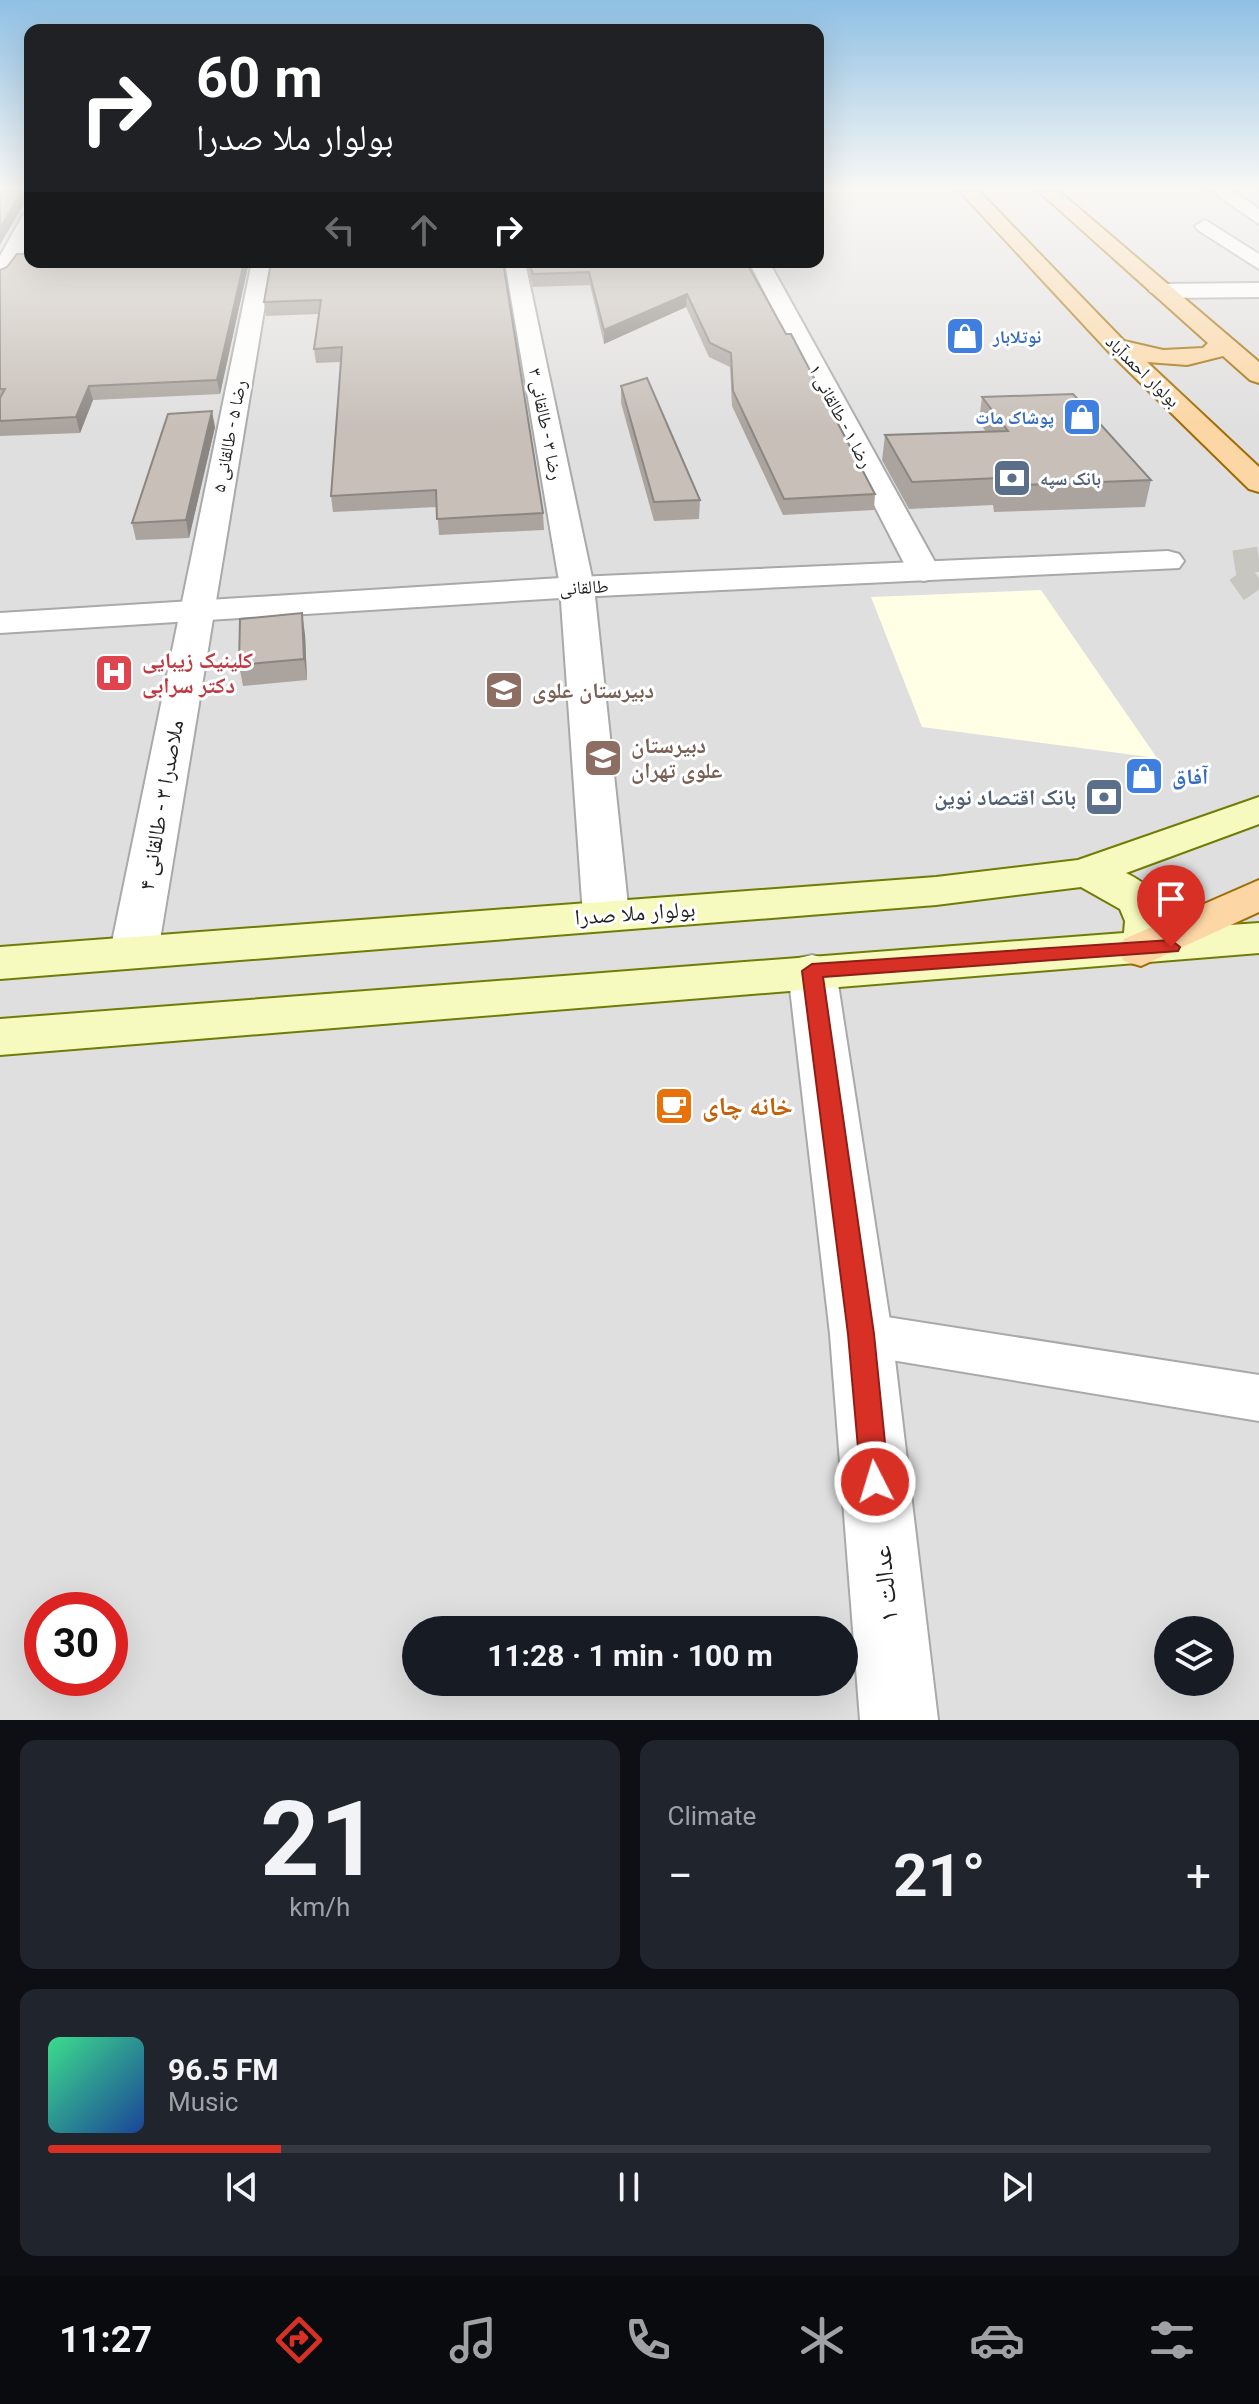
<!DOCTYPE html>
<meta charset="utf-8">
<style>
:root{--surface:#171b24;--page:#20242c;--text:#f1f3f6;--muted:#9ea1a6;--line:#363941;--accent:#d93025}
body{margin:0;font-family:Roboto,"Noto Naskh Arabic",sans-serif;background:var(--page);color:var(--text);height:100vh;display:flex;flex-direction:column;font-size:30px;white-space:nowrap}
*{box-sizing:border-box;margin:0}
p{font-size:26px;color:var(--muted)}
.icon{flex:none;width:44px;height:44px;fill:none;stroke:currentColor;stroke-width:2;stroke-linecap:round;stroke-linejoin:round}
.map{position:relative;height:1720px;overflow:hidden}
.details{display:flex;flex-direction:column;gap:20px;padding:20px;background:#0d0f14;flex:1}
.details>*{flex:none}
.top-card{position:absolute;left:24px;top:24px;width:800px;height:244px;border-radius:16px;box-shadow:0 8px 32px #0002;background:#202124;color:#fff;overflow:hidden}
.controls{position:absolute;left:1154px;top:1616px;display:grid;gap:16px}
.controls a{display:grid;place-items:center;width:80px;height:80px;border-radius:50%;background:var(--surface);box-shadow:0 8px 32px #0002;font-size:40px}
.speed{position:absolute;left:24px;top:1592px;display:flex;gap:16px;font-size:40px;font-weight:700;text-align:center}
.speed>*{display:grid;place-content:center;width:104px;height:104px;border-radius:50%;background:var(--surface);box-shadow:0 8px 32px #0002;line-height:1}
.speed .limit{border:12px solid #d22;background:#fff;color:#111}
.pin{position:absolute;display:grid;place-items:center;width:68px;height:68px;color:#fff;margin:-82px -34px;border-radius:50% 50% 50% 0;rotate:-45deg;box-shadow:0 0 8px #0007}
.pin .icon{rotate:45deg}
.me{position:absolute;width:88px;margin:-44px;rotate:355deg;stroke-linejoin:round;filter:drop-shadow(0 0 6px #0008)}
.turn{display:flex;align-items:center;gap:28px;height:168px;padding:0 40px;font-size:36px}
.turn .icon{width:104px;height:104px;stroke-width:2.5}
.turn b{display:block;font-size:56px;line-height:68px}
.lanes{display:flex;align-items:center;height:76px;padding:0 40px;background:#0003;justify-content:center;gap:40px;direction:ltr}
.lanes .off{opacity:.35}
.big{font-size:60px;font-weight:700;line-height:1.1}
.details .tile{flex:1;display:flex;flex-direction:column;justify-content:center;gap:12px;min-width:0;padding:0 28px;border-radius:16px;background:var(--page)}
.details .dial{align-items:center;gap:0}
.dial b{font-size:104px;line-height:1}
.song{display:flex;align-items:center;gap:24px}
.cover{width:96px;height:96px;border-radius:12px;background:linear-gradient(135deg,hsl(150 70% 55%),hsl(220 70% 35%))}
.played{height:8px;border-radius:4px;background:linear-gradient(90deg,var(--accent) 20%,var(--line) 20%)}
.keys{display:flex;justify-content:space-around;direction:ltr}
.heat{display:flex;justify-content:space-between;align-items:center;font-size:44px;direction:ltr}
.details .tiles{flex:1;display:grid;gap:20px;grid-template-columns:1fr 1fr}
.tile:last-child{grid-column:span 2}
.trip{position:absolute;left:402px;top:1616px;width:456px;height:80px;border-radius:40px;background:var(--surface);box-shadow:0 8px 32px #0002;font-weight:700;line-height:80px;text-align:center}
.dock{display:flex;height:128px;justify-content:space-around;align-items:center;background:#090b0e;color:var(--muted)}
.dock .icon{width:56px;height:56px}
.dock .selected{color:var(--accent)}
.dock b{font-size:36px;color:var(--text)}
.map>svg:first-child{display:block}
.residential{fill:#e0dfdf;fill-rule:evenodd}
.education{fill:#ffffe5}
.lines{fill:none;stroke-linecap:round;stroke-linejoin:round}
.pedestrian-tunnel{stroke:#c8c6c1;stroke-width:25;stroke-dasharray:25 13;stroke-linecap:butt}
.pedestrian-casing{stroke:#a9a9a9;stroke-width:4}
.minor-casing{stroke:#a9a9a9;stroke-width:4}
.tertiary-casing{stroke:#a9a9a9;stroke-width:4}
.secondary-casing{stroke:#707d05;stroke-width:4}
.primary-casing{stroke:#a06b00;stroke-width:4}
.pedestrian{fill:#fff;fill-rule:evenodd}
.minor{fill:#fff;fill-rule:evenodd}
.tertiary{fill:#fff;fill-rule:evenodd}
.secondary{fill:#f7fabf;fill-rule:evenodd}
.primary{fill:#fcd6a4;fill-rule:evenodd}
.wall{fill:#aba49e}
.shaded-wall{fill:#8b8681}
.building{fill:#c7bfb8;stroke:#8b8681;stroke-width:2}
.route{fill:#d93025;stroke:#8d1f18;stroke-width:2}
.labels{text-anchor:middle;dominant-baseline:central;stroke-width:6;stroke-linejoin:round;paint-order:stroke}
.far-shop-label{font-size:18px;font-weight:bold;fill:#366cbe;stroke:#fff;text-anchor:start}
.far-street-label{font-size:18px;fill:#222;stroke:#fff}
.far-service-label{font-size:18px;font-weight:bold;fill:#4e5e75;stroke:#fff;text-anchor:start}
.health-label{font-size:22px;font-weight:bold;fill:#be3a42;stroke:#fff;text-anchor:start}
.education-label{font-size:22px;font-weight:bold;fill:#785e54;stroke:#fff;text-anchor:start}
.shop-label{font-size:22px;font-weight:bold;fill:#366cbe;stroke:#fff;text-anchor:start}
.service-label{font-size:22px;font-weight:bold;fill:#4e5e75;stroke:#fff;text-anchor:end}
.street-label{font-size:22px;fill:#222;stroke:#fff}
.near-food-label{font-size:26px;font-weight:bold;fill:#c56008;stroke:#fff;text-anchor:start}
.near-street-label{font-size:26px;fill:#222;stroke:#fff}
</style>
<div class="map">
<svg width="1259" height="1720" viewBox="0 0 1259 1720">
<rect width="100%" height="100%" fill="#f2efe9"/>
<!-- residential -->
<path class="residential" d="M0,187H30V262H818V187H1259V1720H0ZM42,1610H110V1678H42ZM416,1630H844V1682H416ZM1168,1630H1220V1682H1168Z"/>
<!-- education -->
<path class="education" d="M1041,590L1157,758L922,727L871,597Z"/>
<g class="lines">
<!-- pedestrian-tunnel -->
<path class="pedestrian-tunnel" d="M1259,559L1233,563L1259,600"/>
<!-- pedestrian casing -->
<g class="pedestrian-casing">
<path id="pedestrian" d="M861,1313L1259,1375V1421L861,1355L844,1349L837,1334L844,1319Z"/>
</g>
<!-- minor casing -->
<g class="minor-casing">
<g id="minor">
<path d="M1205,187H1227L1259,209V224Z"/>
<path d="M30,213C30,233 23,276 0,281V256L23,215Z"/>
<path d="M1205,220L1259,254V269L1198,230L1195,226Z"/>
<path d="M252,262H272L158,952L151,963L134,968L117,963L110,952Z"/>
<path d="M505,262H525L594,587L629,915L622,926L606,930L590,926L583,915L560,587Z"/>
<path d="M749,262H769L940,571L936,578L924,581L912,578L908,571Z"/>
<path d="M812,955L829,959L836,971L892,1334L938,1720H860L830,1334L788,971L795,959Z"/>
</g>
</g>
<!-- tertiary casing -->
<g class="tertiary-casing">
<g id="tertiary">
<path d="M30,187V197L0,198V188Z"/>
<path d="M1259,283V297L1160,298L1149,291L1160,284Z"/>
<path d="M1168,551L1179,554L1184,561L1179,568L577,597L0,633V613L577,577Z"/>
</g>
</g>
<!-- secondary casing -->
<g class="secondary-casing">
<path id="secondary" d="M1259,797V824L1126,873C1148,884 1172,902 1171,929L1259,923V953L0,1055V1019L1124,933L1125,921L1120,909L1081,887L936,905L0,979V947L936,877L1078,860Z"/>
</g>
<!-- primary casing -->
<g class="primary-casing">
<g id="primary">
<path d="M956,187H975L1124,341L1163,350L1203,348L1208,343L1034,187H1054L1259,362V383L1250,380L1223,356L1187,365L1147,362L1259,467V492L1249,489L1108,351Z"/>
<path d="M1259,880V912L1141,966L1124,961L1117,950L1124,939Z"/>
</g>
</g>
<!-- pedestrian -->
<use href="#pedestrian" class="pedestrian"/>
<!-- minor -->
<use href="#minor" class="minor"/>
<!-- tertiary -->
<use href="#tertiary" class="tertiary"/>
<!-- secondary -->
<use href="#secondary" class="secondary"/>
<!-- primary -->
<use href="#primary" class="primary"/>
</g>
<!-- wall -->
<g class="wall">
<path d="M249,262L220,394L93,400L80,433L0,436V270Z"/>
<path d="M503,262L543,513L544,530L439,535L437,507L333,512L331,496L341,362L316,363L314,349L319,314L266,316L264,302Z"/>
<path d="M526,262H746L875,494L874,510L783,515L732,406L730,367L709,357L686,307L604,344L590,285L533,287Z"/>
<path d="M621,386L700,500L699,519L654,521L621,403Z"/>
<path d="M982,397L1151,480L1145,507L994,512L993,505L909,509L882,460L885,435L986,432L979,421Z"/>
<path d="M215,427L189,538L136,540L132,523Z"/>
<path d="M305,634L307,680L243,686L239,665Z"/>
</g>
<!-- shaded-wall -->
<g class="shaded-wall">
<path d="M23,189L26,200L0,245V228Z"/>
<path d="M244,262H249L220,394L217,380Z"/>
<path d="M687,294L686,307L604,344V330Z"/>
<path d="M89,386L93,400L80,433L76,417Z"/>
<path d="M212,411L215,427L189,538L186,520Z"/>
<path d="M302,613L305,634L307,680L304,659Z"/>
</g>
<!-- building -->
<g class="building">
<path d="M0,189H23L0,228Z"/>
<path d="M17,254H30V262H244L217,380L89,386L76,417L0,421V398L5,389H0V270L7,267Z"/>
<path d="M271,262H503L543,513L437,519L436,490L331,496L342,347L314,349L321,300L264,302Z"/>
<path d="M529,262H746L786,334H791L875,494L784,499L733,391L731,353L710,343L687,294L604,330L589,272L533,274Z"/>
<path d="M647,378L700,500L654,502L621,386Z"/>
<path d="M1073,394L1151,480L998,486V478L912,482L885,435L1008,431L982,397Z"/>
<path d="M212,411L186,520L132,523L168,414Z"/>
<path d="M302,613L304,659L239,665L240,619Z"/>
</g>
<!-- sky -->
<linearGradient id="sky" x2="0" y2="1"><stop stop-color="#8fc0e4"/><stop offset="0.44" stop-color="#f9f8f5"/><stop offset="1" stop-color="#f9f8f5" stop-opacity="0"/></linearGradient>
<rect width="1259" height="428" fill="url(#sky)"/>
<!-- route -->
<path class="route" d="M1171,940L1180,947L1178,951L823,977L874,1334L889,1482L885,1492L875,1496L865,1492L861,1482L848,1334L802,971L812,964Z"/>
<!-- icons -->
<defs>
<g id="shop-square" transform="scale(2)"><rect x="-9" y="-9" width="18" height="18" rx="4" fill="#3f7fe0" stroke="#fff"/><path d="M-5-2.5h2.3a2.7 3.5 0 0 1 5.4 0H5L5.5 6h-11ZM-1.5-2.5h3a1.5 2.3 0 0 0-3 0Z" fill="#fff"/></g>
<g id="bank-square" transform="scale(2)"><rect x="-9" y="-9" width="18" height="18" rx="4" fill="#5c6f8a" stroke="#fff"/><path d="M-6-4H6V4H-6ZM0-2.3a2.3 2.3 0 1 0 0 4.6a2.3 2.3 0 1 0 0-4.6Z" fill="#fff"/></g>
<g id="hospital-square" transform="scale(2)"><rect x="-9" y="-9" width="18" height="18" rx="4" fill="#e0444e" stroke="#fff"/><path d="M-5-5h3v3.5h4V-5h3V5h-3V1.5h-4V5h-3Z" fill="#fff"/></g>
<g id="school-square" transform="scale(2)"><rect x="-9" y="-9" width="18" height="18" rx="4" fill="#8d6e63" stroke="#fff"/><path d="M0-5L7-2L0 1L-7-2ZM-4 1L0 2.5L4 1V4Q0 6-4 4Z" fill="#fff"/></g>
<g id="cafe-square" transform="scale(2)"><rect x="-9" y="-9" width="18" height="18" rx="4" fill="#e8710a" stroke="#fff"/><path d="M-5.5-4.5H6V0H3Q3 3.5 0 3.5H-2.5Q-5.5 3.5-5.5 0ZM3-3.2v2h1.7v-2ZM-6 4.5H4V6H-6Z" fill="#fff"/></g>
</defs>
<g fill-rule="evenodd">
<use href="#shop-square" x="965" y="336"/>
<use href="#shop-square" x="1082" y="417"/>
<use href="#bank-square" x="1012" y="478"/>
<use href="#hospital-square" x="114" y="673"/>
<use href="#school-square" x="504" y="690"/>
<use href="#school-square" x="603" y="758"/>
<use href="#shop-square" x="1144" y="776"/>
<use href="#bank-square" x="1104" y="797"/>
<use href="#cafe-square" x="674" y="1106"/>
</g>
<g class="labels">
<!-- far-shop labels -->
<g class="far-shop-label">
<text x="993" y="336">نوتلابار</text>
<text x="1054" y="417" text-anchor="end">پوشاک مات</text>
</g>
<!-- far-street labels -->
<g class="far-street-label">
<text transform="translate(1143 371) rotate(44)">بولوار احمدآباد</text>
<text transform="translate(841 416) rotate(62)">رضا ۱ - طالقانی ۱</text>
<text transform="translate(546 424) rotate(79)">رضا ۳ - طالقانی ۳</text>
<text transform="translate(229 436) rotate(-79)">رضا ۵ - طالقانی ۵</text>
<text transform="translate(584 587) rotate(-3)">طالقانی</text>
</g>
<!-- far-service labels -->
<g class="far-service-label">
<text x="1040" y="478">بانک سپه</text>
</g>
<!-- health labels -->
<g class="health-label">
<text x="142" y="660">کلینیک زیبایی<tspan x="142" dy="25">دکتر سرابی</tspan></text>
</g>
<!-- education labels -->
<g class="education-label">
<text x="532" y="690">دبیرستان علوی</text>
<text x="631" y="745">دبیرستان<tspan x="631" dy="25">علوی تهران</tspan></text>
</g>
<!-- shop labels -->
<g class="shop-label">
<text x="1172" y="776">آفاق</text>
</g>
<!-- service labels -->
<g class="service-label">
<text x="1076" y="797">بانک اقتصاد نوین</text>
</g>
<!-- street labels -->
<g class="street-label">
<text transform="translate(161 805) rotate(-80)">ملاصدرا ۳ - طالقانی ۴</text>
<text transform="translate(635 913) rotate(-4)">بولوار ملا صدرا</text>
</g>
<!-- near-food labels -->
<g class="near-food-label">
<text x="702" y="1106">خانه چای</text>
</g>
<!-- near-street labels -->
<g class="near-street-label">
<text transform="translate(885 1584) rotate(-96)">عدالت ۱</text>
</g>
</g>
</svg>
<div class="controls">
<a><svg class="icon" aria-label="layers" viewBox="0 0 24 24"><path d="M12 4l9 5-9 5-9-5zM3 14l9 5 9-5"/></svg></a>
</div>
<div class="speed"><div class="limit">30</div></div>
<div class="pin" style="left:1171px;top:947px;background:#d93025"><svg class="icon" aria-label="arrive" viewBox="0 0 24 24"><path d="M6 21V4h12l-3 4 3 4H6"/></svg></div>
<svg class="me" style="left:875px;top:1482px" viewBox="-20 -20 40 40"><circle r="17" fill="#d93025" stroke="#fff" stroke-width="3"/><path d="M0-11L8 9 0 5-8 9z" fill="#fff"/></svg>
<div class="trip">11:28 · 1 min · 100 m</div>
<div class="top-card">
<div class="turn"><svg class="icon" aria-label="right" viewBox="0 0 24 24"><path d="M7 20v-9h11M14 6l5 5-5 5"/></svg><div><b>60 m</b>بولوار ملا صدرا</div></div>
<div class="lanes"><svg class="icon off" aria-label="left" viewBox="0 0 24 24"><path d="M17 20v-9H6M10 6l-5 5 5 5"/></svg><svg class="icon off" aria-label="ahead" viewBox="0 0 24 24"><path d="M12 20V5M6 11l6-6 6 6"/></svg><svg class="icon" aria-label="right" viewBox="0 0 24 24"><path d="M7 20v-9h11M14 6l5 5-5 5"/></svg></div>
</div>
</div>
<section class="details">
<div class="tiles">
<div class="tile dial"><b>21</b><p>km/h</p></div>
<div class="tile"><p>Climate</p>
<div class="heat"><a>−</a><b class="big">21°</b><a>+</a></div>
</div>
<div class="tile">
<div class="song"><i class="cover"></i><div><b>96.5 FM</b><p>Music</p></div></div>
<div class="played"></div>
<div class="keys"><svg class="icon" aria-label="previous" viewBox="0 0 24 24"><path d="M18 5L8 12l10 7zM5 5v14"/></svg><svg class="icon" aria-label="pause" viewBox="0 0 24 24"><path d="M8 5v14M16 5v14"/></svg><svg class="icon" aria-label="next" viewBox="0 0 24 24"><path d="M6 5l10 7-10 7zM19 5v14"/></svg></div>
</div>
</div>
</section>
<nav class="dock">
<b>11:27</b>
<svg class="icon selected" aria-label="directions" viewBox="0 0 24 24"><path d="M12 3l9 9-9 9-9-9zM9 14v-3h6M13 9l2 2-2 2"/></svg>
<svg class="icon" aria-label="music" viewBox="0 0 24 24"><path d="M9 18V5l10-2v13"/><circle cx="6" cy="18" r="3"/><circle cx="16" cy="16" r="3"/></svg>
<svg class="icon" aria-label="phone" viewBox="0 0 24 24"><path d="M5 4h4l2 5-3 2q2 4 5 5l2-3 5 2v4C11 20 4 13 5 4z"/></svg>
<svg class="icon" aria-label="climate" viewBox="0 0 24 24"><path d="M12 3v18M4 7l16 10M4 17L20 7"/></svg>
<svg class="icon" aria-label="car" viewBox="0 0 24 24"><path d="M5 17H2v-5l4-1 3-4h7l3 4 3 1v5h-3M9 17h6M6 11h13"/><circle cx="7" cy="17" r="2"/><circle cx="17" cy="17" r="2"/></svg>
<svg class="icon" aria-label="filters" viewBox="0 0 24 24"><path d="M4 7h16M4 17h16"/><circle cx="9" cy="7" r="2"/><circle cx="15" cy="17" r="2"/></svg>
</nav>
